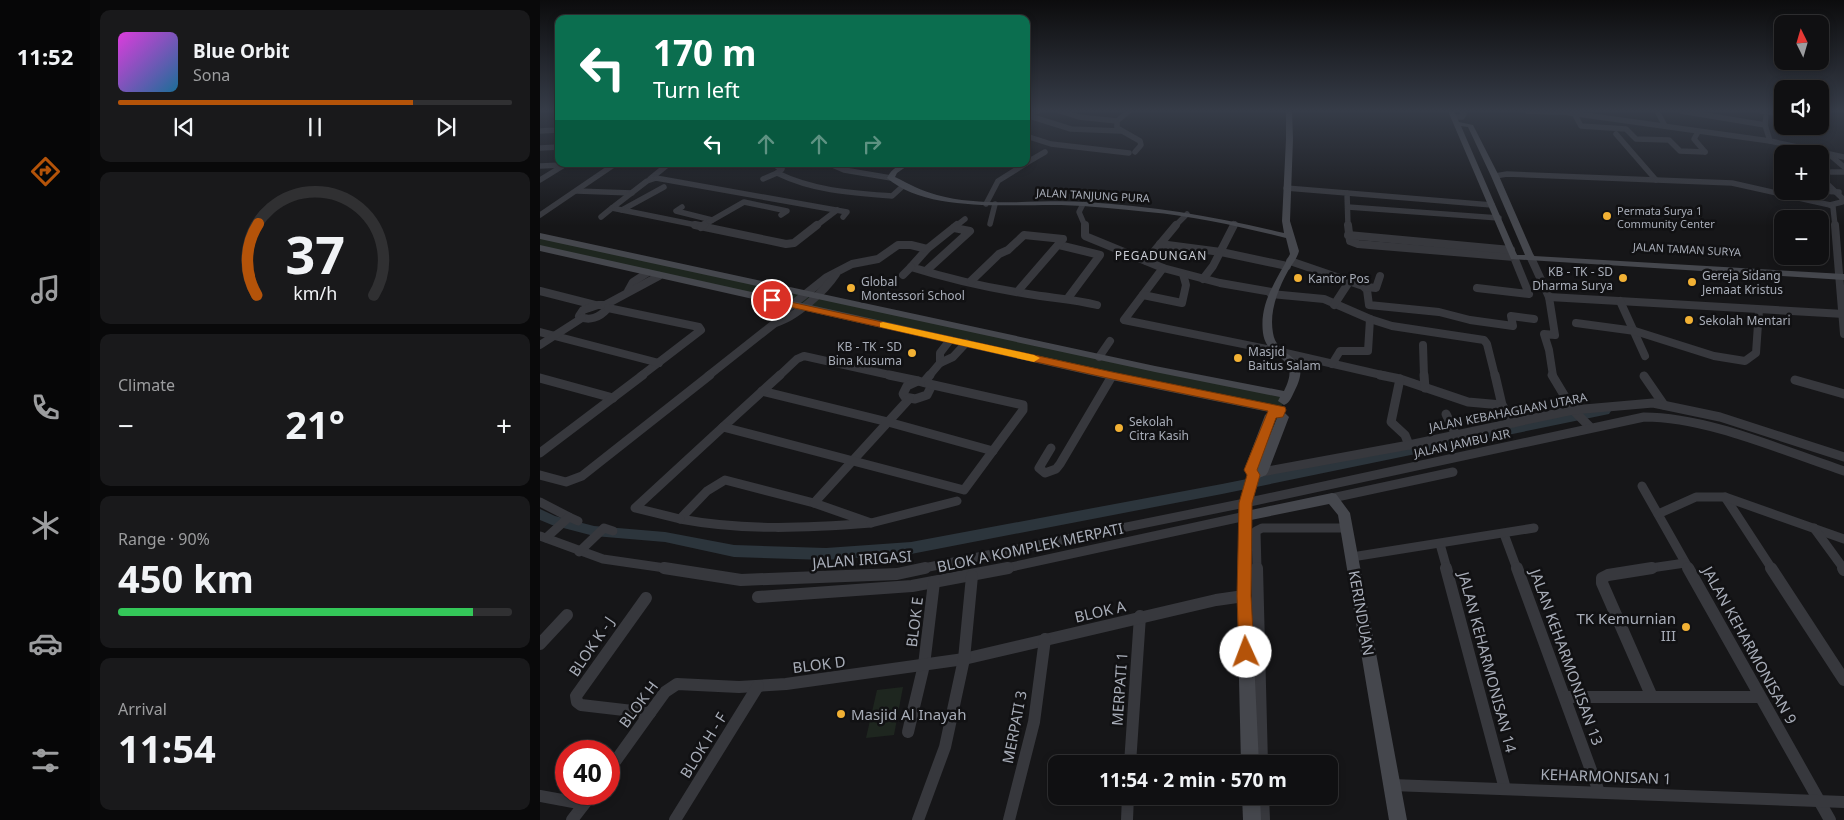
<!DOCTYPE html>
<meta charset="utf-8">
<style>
:root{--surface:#101012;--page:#19191b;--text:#f1f3f6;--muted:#9c9d9f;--line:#303032;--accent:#b45309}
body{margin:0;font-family:"Noto Sans",sans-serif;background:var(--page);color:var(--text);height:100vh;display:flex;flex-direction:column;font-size:19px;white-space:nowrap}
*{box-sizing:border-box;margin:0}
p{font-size:16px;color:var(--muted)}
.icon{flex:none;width:28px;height:28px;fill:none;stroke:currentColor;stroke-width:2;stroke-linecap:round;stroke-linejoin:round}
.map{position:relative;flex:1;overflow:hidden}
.sheet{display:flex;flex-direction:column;gap:10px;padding:10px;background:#09090a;width:450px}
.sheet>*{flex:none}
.guide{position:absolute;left:15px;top:15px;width:475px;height:152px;border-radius:10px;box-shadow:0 2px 8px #0003,0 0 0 1px var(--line);background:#0b6e4f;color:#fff;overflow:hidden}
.needle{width:32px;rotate:355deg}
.controls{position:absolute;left:1234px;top:15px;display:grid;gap:10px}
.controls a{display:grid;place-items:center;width:55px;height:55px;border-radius:10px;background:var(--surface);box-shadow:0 2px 8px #0003,0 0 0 1px var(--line);font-size:25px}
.speed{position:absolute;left:15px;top:740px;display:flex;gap:10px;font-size:25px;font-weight:700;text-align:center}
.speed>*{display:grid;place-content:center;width:65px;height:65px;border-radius:50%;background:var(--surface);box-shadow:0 2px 8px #0003,0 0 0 1px var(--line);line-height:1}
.speed .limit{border:8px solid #d22;background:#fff;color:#111}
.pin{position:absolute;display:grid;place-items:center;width:42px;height:42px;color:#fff;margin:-21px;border:2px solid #fff;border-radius:50%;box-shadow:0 1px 5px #0007}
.me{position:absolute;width:55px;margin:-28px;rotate:358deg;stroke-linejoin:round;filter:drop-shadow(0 0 4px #0008)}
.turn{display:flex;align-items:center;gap:18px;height:105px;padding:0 15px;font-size:22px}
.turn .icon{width:65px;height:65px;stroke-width:2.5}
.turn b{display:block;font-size:35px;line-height:42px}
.lanes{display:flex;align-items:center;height:48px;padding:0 15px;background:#0003;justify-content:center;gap:25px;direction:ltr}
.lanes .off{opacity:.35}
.big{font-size:38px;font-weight:700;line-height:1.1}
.sheet .widget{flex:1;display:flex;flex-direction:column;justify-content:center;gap:8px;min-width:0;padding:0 18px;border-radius:10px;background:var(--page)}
.sheet .dial{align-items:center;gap:0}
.dial svg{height:130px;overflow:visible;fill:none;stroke:var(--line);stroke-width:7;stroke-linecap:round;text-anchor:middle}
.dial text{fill:var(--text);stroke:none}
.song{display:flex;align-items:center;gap:15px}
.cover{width:60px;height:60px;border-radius:8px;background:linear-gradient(135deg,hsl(300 70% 55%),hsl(200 70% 35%))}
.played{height:5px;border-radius:2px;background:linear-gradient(90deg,var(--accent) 75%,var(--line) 75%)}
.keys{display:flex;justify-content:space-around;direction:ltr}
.heat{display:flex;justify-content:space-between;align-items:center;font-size:28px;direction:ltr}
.charge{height:8px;border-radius:4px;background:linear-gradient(90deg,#34c759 90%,var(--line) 0)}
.trip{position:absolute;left:508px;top:755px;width:290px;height:50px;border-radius:10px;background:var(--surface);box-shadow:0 2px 8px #0003,0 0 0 1px var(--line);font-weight:700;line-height:50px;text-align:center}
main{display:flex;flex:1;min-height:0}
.tabs{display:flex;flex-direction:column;width:90px;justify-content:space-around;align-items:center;background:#060607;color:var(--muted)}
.tabs .icon{width:35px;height:35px}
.tabs .current{color:var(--accent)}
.tabs b{font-size:22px;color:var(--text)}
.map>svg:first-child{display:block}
.green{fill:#1e261f}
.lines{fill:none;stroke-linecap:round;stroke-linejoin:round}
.canal{fill:#2c353c;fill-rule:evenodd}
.street-far3{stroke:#37383d;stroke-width:5.5}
.street-far2{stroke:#37383d;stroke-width:8}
.street-far1{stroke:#37383d;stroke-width:9}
.street{stroke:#37383d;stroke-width:12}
.secondary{fill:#45474d;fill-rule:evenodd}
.route{fill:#b45309;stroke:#753606}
.slow{fill:#f59e0b}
.poi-dot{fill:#f2b134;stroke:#111113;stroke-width:2}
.labels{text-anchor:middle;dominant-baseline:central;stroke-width:5;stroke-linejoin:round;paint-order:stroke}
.far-street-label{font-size:11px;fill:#a8adb8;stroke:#111113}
.far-poi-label{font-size:11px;fill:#a8adb8;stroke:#111113;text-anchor:start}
.far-quarter-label{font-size:12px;letter-spacing:1px;fill:#c9ccd4;stroke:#111113}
.poi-label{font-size:12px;fill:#a8adb8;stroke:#111113;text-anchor:start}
.street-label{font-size:12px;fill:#a8adb8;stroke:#111113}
.near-street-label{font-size:15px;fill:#a8adb8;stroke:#111113}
.near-poi-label{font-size:15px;fill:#a8adb8;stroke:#111113;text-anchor:end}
</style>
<main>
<nav class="tabs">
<b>11:52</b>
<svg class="icon current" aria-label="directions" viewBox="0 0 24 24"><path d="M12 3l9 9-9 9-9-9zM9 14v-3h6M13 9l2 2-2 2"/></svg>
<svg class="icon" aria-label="music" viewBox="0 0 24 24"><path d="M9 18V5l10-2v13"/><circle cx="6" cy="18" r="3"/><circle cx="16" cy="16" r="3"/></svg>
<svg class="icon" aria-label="phone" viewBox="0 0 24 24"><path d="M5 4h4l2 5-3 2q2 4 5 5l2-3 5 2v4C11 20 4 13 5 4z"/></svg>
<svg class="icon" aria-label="climate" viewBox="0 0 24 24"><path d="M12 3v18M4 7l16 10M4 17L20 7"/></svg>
<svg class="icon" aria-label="car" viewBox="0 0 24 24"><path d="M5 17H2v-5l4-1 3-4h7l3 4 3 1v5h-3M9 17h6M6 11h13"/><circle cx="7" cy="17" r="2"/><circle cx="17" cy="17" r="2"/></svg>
<svg class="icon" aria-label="filters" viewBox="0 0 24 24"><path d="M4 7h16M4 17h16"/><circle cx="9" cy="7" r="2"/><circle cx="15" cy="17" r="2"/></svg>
</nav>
<section class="sheet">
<div class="widget">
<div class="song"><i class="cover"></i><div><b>Blue Orbit</b><p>Sona</p></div></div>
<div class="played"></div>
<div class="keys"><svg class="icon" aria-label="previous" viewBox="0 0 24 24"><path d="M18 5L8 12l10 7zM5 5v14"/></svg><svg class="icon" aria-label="pause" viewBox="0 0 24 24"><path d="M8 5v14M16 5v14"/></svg><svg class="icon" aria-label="next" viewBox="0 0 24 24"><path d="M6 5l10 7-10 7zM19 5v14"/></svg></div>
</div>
<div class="widget dial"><svg viewBox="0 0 100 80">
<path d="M14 69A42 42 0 1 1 86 69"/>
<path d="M14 69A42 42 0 0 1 15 25" stroke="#b45309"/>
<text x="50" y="56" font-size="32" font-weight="700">37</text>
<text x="50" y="72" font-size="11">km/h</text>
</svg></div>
<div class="widget"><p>Climate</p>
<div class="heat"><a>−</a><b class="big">21°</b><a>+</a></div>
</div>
<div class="widget"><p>Range · 90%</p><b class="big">450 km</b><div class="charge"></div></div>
<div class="widget"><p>Arrival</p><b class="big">11:54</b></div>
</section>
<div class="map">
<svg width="1304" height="820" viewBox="0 0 1304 820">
<rect width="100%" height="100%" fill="#161618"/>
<!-- green -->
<g class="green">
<path d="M0,236L747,395L740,410L0,248Z"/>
<path d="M363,687L354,735L326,738L337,690Z"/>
</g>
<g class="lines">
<!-- canal -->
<path class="canal" d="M1065,407L1069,408L1071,411L1069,414L682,494L371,554L286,560L194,557L125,542L54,536L12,525L0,520V509L15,516L54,526L125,532L194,545L286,548L371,542L682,484Z"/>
<!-- street-far3 -->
<g class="street-far3">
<path d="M520,111L539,117L577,121"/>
<path d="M589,111L577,121V128L600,141L601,145L595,152"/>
<path d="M987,111L1018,112"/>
<path d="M1016,111L1230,141L1304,157"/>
<path d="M1117,111L1125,126"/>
<path d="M1141,111L1225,125"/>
<path d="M1221,111L1242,114"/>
<path d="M486,115L531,129L580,131"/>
<path d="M486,115L498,111"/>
<path d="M1035,115L1041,126L1086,129L1096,139L1129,140L1140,151L1165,152"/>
<path d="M914,117H922L924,114L921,111"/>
<path d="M1226,117L1225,125L1230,141"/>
<path d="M0,131L19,130"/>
<path d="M1158,132L1154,139L1165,152"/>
<path d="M1076,134L1116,180"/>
<path d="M486,136L511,144L589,153"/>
<path d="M0,148L19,147"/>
<path d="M1290,155L1304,167"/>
<path d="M486,163L505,152"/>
<path d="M237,164L235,165L242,169L237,173C274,191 312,193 352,196L363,186"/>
<path d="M290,164L304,170L351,178"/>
<path d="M0,166L22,165"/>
<path d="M1291,172H1304"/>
<path d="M955,176L967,174L1192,183L1290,205L1302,202V198L1280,177"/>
<path d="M110,179L126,166"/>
<path d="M223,179L237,173"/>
<path d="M0,180L26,164"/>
<path d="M746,188L807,193L808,226"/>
<path d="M37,191L92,193"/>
<path d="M1280,191L1299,192"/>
<path d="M807,193L952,205"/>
<path d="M446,204L458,181L485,164"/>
<path d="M543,204L539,212L545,226"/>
<path d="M1290,205L1293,207L1295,226"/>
<path d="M142,207L136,211L172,220"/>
<path d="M808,207L959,218"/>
<path d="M82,210L124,187"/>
<path d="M0,215L75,164"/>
<path d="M61,217L72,208"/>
<path d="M450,224L455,204"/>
<path d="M161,226L72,208L107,181L116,178L307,212L303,217"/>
<path d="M162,226L204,202L247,211L241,215"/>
<path d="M276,226L297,210"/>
<path d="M416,226L425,219"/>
<path d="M635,226L647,214"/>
<path d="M693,226L695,224"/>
</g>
<!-- street-far2 -->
<g class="street-far2">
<path d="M155,225L246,244L254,243L277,225"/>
<path d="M545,225V236L623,268L680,283L732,292"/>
<path d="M808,225L810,241L818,244L974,257L989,294L937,288"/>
<path d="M1295,225L1304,334"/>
<path d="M161,227L164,225"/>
<path d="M808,235L971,250"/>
<path d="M620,244L681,252L747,266"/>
<path d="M519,245L560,255L528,298"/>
<path d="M387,249L371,267C409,279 449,288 488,294C511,298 534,299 557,305"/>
<path d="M991,258L1009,297L1015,335L1004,334L1009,350L1013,376"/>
<path d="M606,261L636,225"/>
<path d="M750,261L823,286L827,290L829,305L899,312L930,320L973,326L971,316L994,319"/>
<path d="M623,268L584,320L737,351L846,376"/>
<path d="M387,270L430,231L414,228"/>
<path d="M363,275L371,267"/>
<path d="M663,279L673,266L694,225"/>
<path d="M431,281L459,254L468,250L484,235L523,239L478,291"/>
<path d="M826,287L836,288L840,276"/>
<path d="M0,291L55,305"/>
<path d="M88,291L93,282L107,273"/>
<path d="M731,294L784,299L830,319L852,326L944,340L947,344L955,376"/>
<path d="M603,295L642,303L646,285L643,274"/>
<path d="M1009,297L1304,314"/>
<path d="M1080,301L1105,356"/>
<path d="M58,305H65L67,309C60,317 49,322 39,316L43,310Z"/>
<path d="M65,305L119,276"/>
<path d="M794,305L809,282"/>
<path d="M68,308L159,327L161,330L101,376"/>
<path d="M235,323L238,316L287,277L312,264L338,259L358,245H371L387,249L417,225"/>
<path d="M1036,323L1095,331L1174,356L1205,361L1216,353L1219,310"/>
<path d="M0,332L119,363"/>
<path d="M0,345L42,318"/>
<path d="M883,345L884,376"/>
<path d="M559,357L570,341"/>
<path d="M400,363V353L410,340"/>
<path d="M792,364L800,351H828L830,319"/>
<path d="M168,376L235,323C255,318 285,291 296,274"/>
<path d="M239,376L257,359L264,356L354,376"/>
<path d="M389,376L400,363L413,357L426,343"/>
</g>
<!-- street-far1 -->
<g class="street-far1">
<path d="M349,375L378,381"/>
<path d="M840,375L860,379L928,402L962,405"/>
<path d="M884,375L885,388"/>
<path d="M955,375L962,405L974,423"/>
<path d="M1012,375L1033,410L1050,427"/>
<path d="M1104,376L1124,405"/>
<path d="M0,378L73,398"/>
<path d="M860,379L851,422L865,435L869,445"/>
<path d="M1255,380L1304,394"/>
<path d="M378,381L389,384L391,387L387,395L375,399L365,397L363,394L367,386Z"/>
<path d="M384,382L390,375"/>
<path d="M222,391L348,422L453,451"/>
<path d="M906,414L916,435"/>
<path d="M183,427L240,375"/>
<path d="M511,448L499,468L505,473L516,469L520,464L572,376"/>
<path d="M0,453L103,375"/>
<path d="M722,472L869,445L1033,410L1113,403L1180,417L1304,457"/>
<path d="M0,475L26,482L42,476L170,375"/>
<path d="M185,480L274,503L331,523C267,528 204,531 140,519L167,491Z"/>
<path d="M1102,486L1149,569"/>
<path d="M1185,497L1232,569"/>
<path d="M792,498L913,472"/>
<path d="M0,502L29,517"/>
<path d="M274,503L369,399"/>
<path d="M1118,514L1156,497H1185L1304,539"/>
<path d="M140,519L95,508L183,427L424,490L483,410V405L389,384"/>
<path d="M331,523L417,501"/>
<path d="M1274,528L1304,569"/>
<path d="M964,534L977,569"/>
<path d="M0,536L63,559L132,569"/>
<path d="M6,538L29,517L38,521"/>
<path d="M900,544L907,569"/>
<path d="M39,552L64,528L73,531"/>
<path d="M812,557L994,528"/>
<path d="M379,569L705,503L1104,417C1168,417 1243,451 1304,471"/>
<path d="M462,569L706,516"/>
<path d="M717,569L716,531L722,528H807"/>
<path d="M1104,569L1145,563"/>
</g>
<!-- street -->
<g class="street">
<path d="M124,568L201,580L357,574L385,568"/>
<path d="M717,568L722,764"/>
<path d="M906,568L965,789"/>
<path d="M977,568L1059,792"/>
<path d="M1112,568L1068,575L1062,578V583L1112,697"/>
<path d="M1148,568L1290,820"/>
<path d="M1231,568L1304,680"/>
<path d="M1303,568L1304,570"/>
<path d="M218,597L372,586L468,568"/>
<path d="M106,598L36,696L37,702L41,705L110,713"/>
<path d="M0,644L27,615"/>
<path d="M1025,697H1220"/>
<path d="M368,732L384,665L394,582"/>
<path d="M590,764L600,616"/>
<path d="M69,770L125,692L137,684L199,687L246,684L424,659L676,600L704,596"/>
<path d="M852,785L1304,802"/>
<path d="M0,796L44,804"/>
<path d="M723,796L724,820"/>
<path d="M32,820L52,794"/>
<path d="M135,820L218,686"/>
<path d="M378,820L405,747L424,659L432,576"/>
<path d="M469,820L494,722L505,639"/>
<path d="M587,820L588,796"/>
</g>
<!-- secondary -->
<g class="secondary">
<path d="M746,111H752L753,139L750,221L759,251C757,259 752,264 748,271C738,289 729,312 733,333C737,360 774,353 755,390C752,396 750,403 744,405L738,401L740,397L615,372L0,239V233L615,366L744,391C763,353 727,363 723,333C719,302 737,280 750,254L746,238C701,227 655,216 608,212C579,209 550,206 521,205C471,204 387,213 347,178C352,168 359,164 370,164L357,173L355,177C369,184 382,191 397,195C445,208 497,199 545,202C614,206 678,217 744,233L742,221L746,139Z"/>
<path d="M908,111H914L919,122L933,125L959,176L994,256L1304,274V280L971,259ZM921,126L928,127L951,176L985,255H977Z"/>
<path d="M0,245L572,372L744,407L746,410L744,412L749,417L728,472L726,475L719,478L711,503V510L792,493L796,494L810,513L867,820H849L798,515L789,504L711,520V596L719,764H701L697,596L699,503L708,476L704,470L725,415L729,412L572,380L0,251ZM735,418H737L716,469Z"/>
<path d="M702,796H720L721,820H703Z"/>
</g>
</g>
<!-- sky -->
<linearGradient id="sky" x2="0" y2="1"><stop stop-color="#0c0c0d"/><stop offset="0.49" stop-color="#363c48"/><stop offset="1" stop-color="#363c48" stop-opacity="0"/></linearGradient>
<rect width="1304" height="226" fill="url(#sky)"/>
<!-- route -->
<path class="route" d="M229,298H232L572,372L745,407L746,410L743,417L736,418L717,470L720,475L712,503L711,596L714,652L712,657L706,659L701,657L699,652L697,596L699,503L707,475L704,470L728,411L572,379L232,303H229Z"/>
<!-- slow -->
<path class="slow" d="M343,322L494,355L500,358L494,362L340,327V323Z"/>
<!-- markers -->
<g class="poi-dot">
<circle cx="1067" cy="216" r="5"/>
<circle cx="758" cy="278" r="5"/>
<circle cx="1083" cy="278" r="5"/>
<circle cx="1152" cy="282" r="5"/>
<circle cx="311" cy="288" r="5"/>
<circle cx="1149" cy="320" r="5"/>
<circle cx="372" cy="353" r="5"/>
<circle cx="698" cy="358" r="5"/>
<circle cx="579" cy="428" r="5"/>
<circle cx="1146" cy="627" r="5"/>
<circle cx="301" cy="714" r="5"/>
</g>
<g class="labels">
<!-- far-street labels -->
<g class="far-street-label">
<text transform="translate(553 195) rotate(3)">JALAN TANJUNG PURA</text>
<text transform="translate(1147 249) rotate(3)">JALAN TAMAN SURYA</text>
</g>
<!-- far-poi labels -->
<g class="far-poi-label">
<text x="1077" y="210">Permata Surya 1<tspan x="1077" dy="13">Community Center</tspan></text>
</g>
<!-- far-quarter labels -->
<g class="far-quarter-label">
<text x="621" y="255">PEGADUNGAN</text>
</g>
<!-- poi labels -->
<g class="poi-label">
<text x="1073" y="271" text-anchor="end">KB - TK - SD<tspan x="1073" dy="14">Dharma Surya</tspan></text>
<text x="1162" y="275">Gereja Sidang<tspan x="1162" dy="14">Jemaat Kristus</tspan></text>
<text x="768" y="278">Kantor Pos</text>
<text x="321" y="281">Global<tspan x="321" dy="14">Montessori School</tspan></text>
<text x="1159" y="320">Sekolah Mentari</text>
<text x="362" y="346" text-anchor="end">KB - TK - SD<tspan x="362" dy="14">Bina Kusuma</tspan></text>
<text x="708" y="351">Masjid<tspan x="708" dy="14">Baitus Salam</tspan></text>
<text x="589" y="421">Sekolah<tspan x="589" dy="14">Citra Kasih</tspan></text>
</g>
<!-- street labels -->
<g class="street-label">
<text transform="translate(968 412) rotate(-11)">JALAN KEBAHAGIAAN UTARA</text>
<text transform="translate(922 443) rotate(-12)">JALAN JAMBU AIR</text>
</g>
<!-- near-street labels -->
<g class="near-street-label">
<text transform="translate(490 547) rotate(-12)">BLOK A KOMPLEK MERPATI</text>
<text transform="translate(322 559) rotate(-4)">JALAN IRIGASI</text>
<text transform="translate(560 611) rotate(-13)">BLOK A</text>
<text transform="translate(822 613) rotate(80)">KERINDUAN</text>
<text transform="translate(374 622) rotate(-83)">BLOK E</text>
<text transform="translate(1210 645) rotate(61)">JALAN KEHARMONISAN 9</text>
<text transform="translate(51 646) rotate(-56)">BLOK K - J</text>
<text transform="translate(1027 657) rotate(70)">JALAN KEHARMONISAN 13</text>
<text transform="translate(948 662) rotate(75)">JALAN KEHARMONISAN 14</text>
<text transform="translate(279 664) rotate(-7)">BLOK D</text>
<text transform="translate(579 689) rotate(-86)">MERPATI 1</text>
<text transform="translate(98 704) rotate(-53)">BLOK H</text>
<text transform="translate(474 727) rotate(-79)">MERPATI 3</text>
<text transform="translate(163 745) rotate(-58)">BLOK H - F</text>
<text transform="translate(1066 776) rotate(2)">KEHARMONISAN 1</text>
</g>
<!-- near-poi labels -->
<g class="near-poi-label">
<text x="1136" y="618">TK Kemurnian<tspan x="1136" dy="17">III</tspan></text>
<text x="311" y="714" text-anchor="start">Masjid Al Inayah</text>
</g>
</g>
</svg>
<div class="controls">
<a><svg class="needle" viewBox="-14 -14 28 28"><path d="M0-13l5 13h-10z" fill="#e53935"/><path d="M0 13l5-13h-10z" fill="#9c9d9f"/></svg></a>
<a><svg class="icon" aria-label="sound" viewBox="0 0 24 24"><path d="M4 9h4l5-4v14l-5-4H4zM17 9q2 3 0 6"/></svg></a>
<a>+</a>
<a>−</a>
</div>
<div class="speed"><div class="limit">40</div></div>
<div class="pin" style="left:232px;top:300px;background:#d93025"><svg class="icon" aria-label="arrive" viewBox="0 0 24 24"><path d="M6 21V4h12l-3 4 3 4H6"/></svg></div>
<svg class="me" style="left:706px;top:652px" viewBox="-20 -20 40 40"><circle r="19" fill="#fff"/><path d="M0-13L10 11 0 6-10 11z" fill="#b45309"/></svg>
<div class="trip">11:54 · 2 min · 570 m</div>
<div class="guide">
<div class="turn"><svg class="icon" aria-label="left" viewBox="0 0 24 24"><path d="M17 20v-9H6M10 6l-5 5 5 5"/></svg><div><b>170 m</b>Turn left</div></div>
<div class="lanes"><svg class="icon" aria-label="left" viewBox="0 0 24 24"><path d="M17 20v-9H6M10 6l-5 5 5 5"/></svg><svg class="icon off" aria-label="ahead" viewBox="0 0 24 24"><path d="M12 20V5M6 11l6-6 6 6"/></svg><svg class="icon off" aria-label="ahead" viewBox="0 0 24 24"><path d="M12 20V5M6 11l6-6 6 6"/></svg><svg class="icon off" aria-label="right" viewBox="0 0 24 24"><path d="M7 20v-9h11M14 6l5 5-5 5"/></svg></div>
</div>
</div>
</main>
